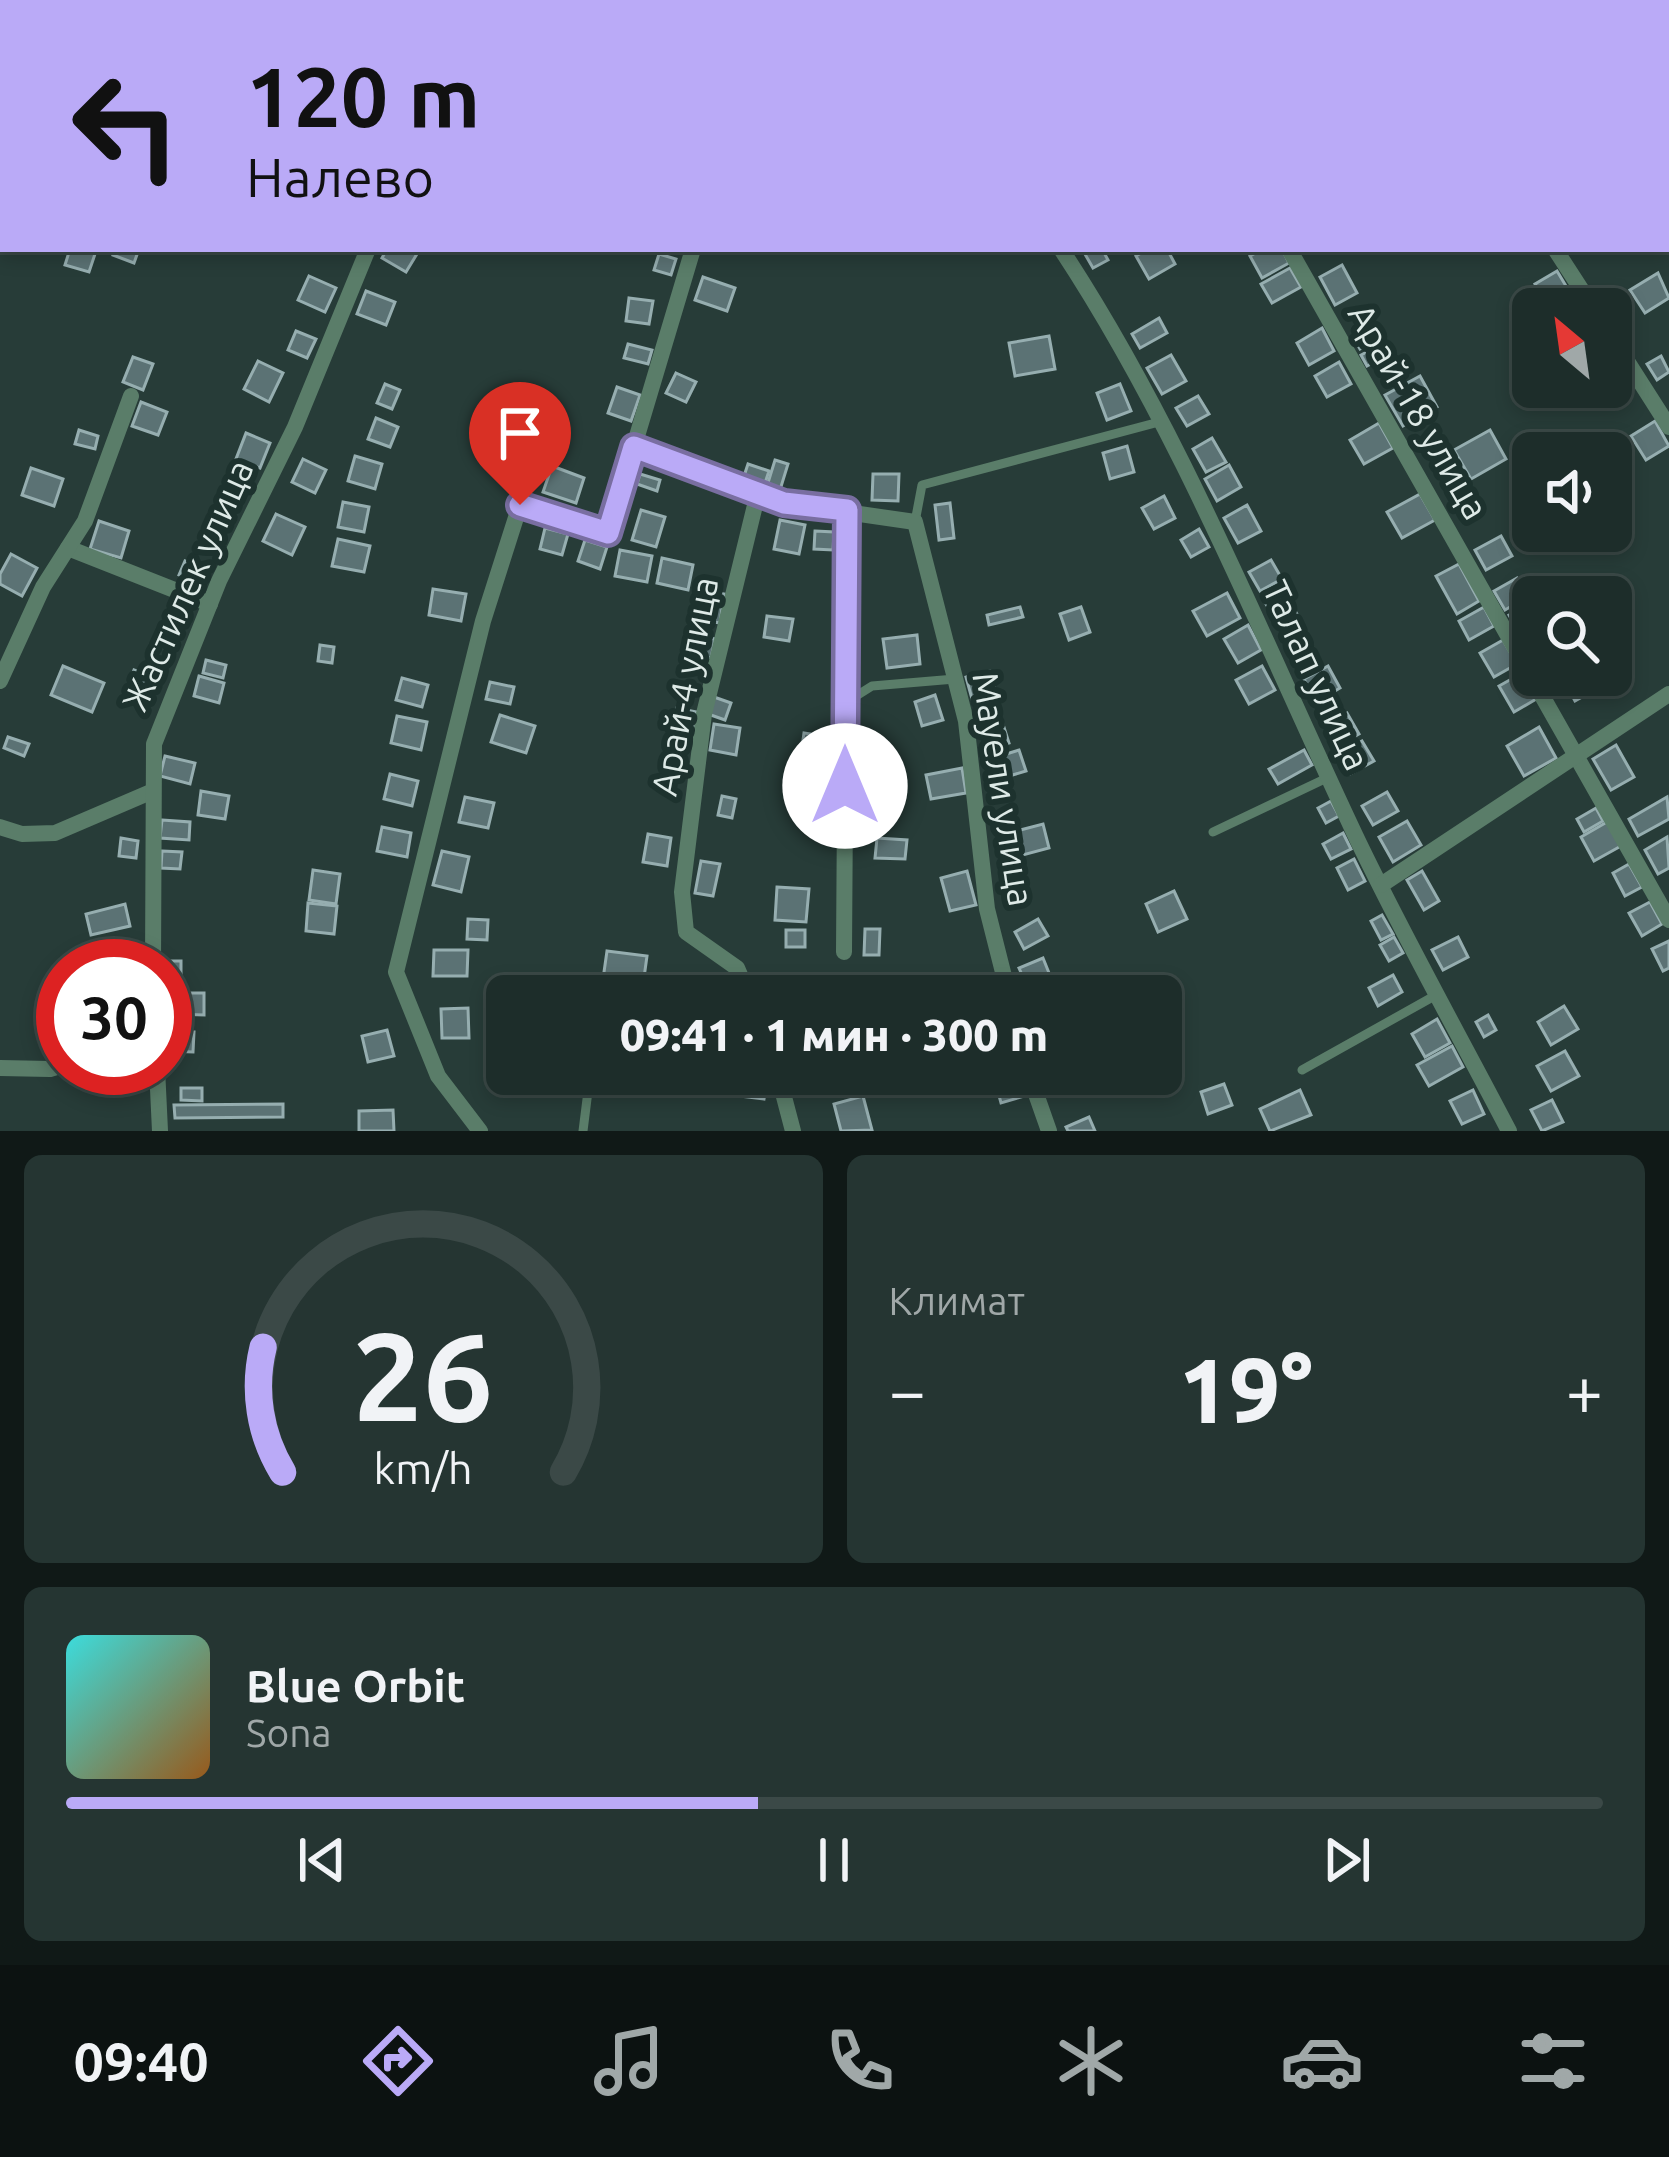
<!DOCTYPE html>
<html lang="ru">
<meta charset="utf-8">
<style>
:root{--surface:#1d2d2a;--page:#253532;--text:#f1f3f6;--muted:#a0a8a8;--line:#3b4947;--accent:#baaaf7}
body{margin:0;font-family:Ubuntu,sans-serif;background:var(--page);color:var(--text);height:100vh;display:flex;flex-direction:column;font-size:45px;white-space:nowrap}
*{box-sizing:border-box;margin:0}
p{font-size:39px;color:var(--muted)}
.icon{flex:none;width:66px;height:66px;fill:none;stroke:currentColor;stroke-width:2;stroke-linecap:round;stroke-linejoin:round}
.map{position:relative;height:1131px;overflow:hidden}
.details{display:flex;flex-direction:column;gap:24px;padding:24px;background:#101917;flex:1}
.details>*{flex:none}
.hud{position:absolute;left:0px;top:0px;width:1671px;height:252px;box-shadow:0 6px 18px #0003,0 0 0 3px var(--line);background:#baaaf7;color:#111;overflow:hidden}
.needle{width:78px;rotate:331deg}
.fabs{position:absolute;left:1512px;top:288px;display:grid;gap:24px}
.fabs a{display:grid;place-items:center;width:120px;height:120px;border-radius:18px;background:var(--surface);box-shadow:0 6px 18px #0003,0 0 0 3px var(--line);font-size:60px}
.speed{position:absolute;left:36px;top:939px;display:flex;gap:24px;font-size:60px;font-weight:700;text-align:center}
.speed>*{display:grid;place-content:center;width:156px;height:156px;border-radius:50%;background:var(--surface);box-shadow:0 6px 18px #0003,0 0 0 3px var(--line);line-height:1}
.speed .limit{border:18px solid #d22;background:#fff;color:#111}
.pin{position:absolute;display:grid;place-items:center;width:102px;height:102px;color:#fff;margin:-123px -51px;border-radius:50% 50% 50% 0;rotate:-45deg;box-shadow:0 0 12px #0007}
.pin .icon{rotate:45deg}
.me{position:absolute;width:132px;margin:-66px;rotate:0deg;stroke-linejoin:round;filter:drop-shadow(0 0 9px #0008)}
.turn{display:flex;align-items:center;gap:42px;height:252px;padding:0 48px;font-size:54px}
.turn .icon{width:156px;height:156px;stroke-width:2.5}
.turn b{display:block;font-size:84px;line-height:102px}
.big{font-size:90px;font-weight:800;line-height:1.1}
.details .tile{flex:1;display:flex;flex-direction:column;justify-content:center;gap:18px;min-width:0;padding:0 42px;border-radius:18px;background:var(--page)}
.details .dial{align-items:center;gap:0}
.dial svg{height:312px;overflow:visible;fill:none;stroke:var(--line);stroke-width:7;stroke-linecap:round;text-anchor:middle}
.dial text{fill:var(--text);stroke:none}
.song{display:flex;align-items:center;gap:36px}
.cover{width:144px;height:144px;border-radius:18px;background:linear-gradient(135deg,hsl(180 70% 55%),hsl(30 70% 35%))}
.played{height:12px;border-radius:6px;background:linear-gradient(90deg,var(--accent) 45%,var(--line) 45%)}
.keys{display:flex;justify-content:space-around;direction:ltr}
.heat{display:flex;justify-content:space-between;align-items:center;font-size:66px;direction:ltr}
.details .tiles{flex:1;display:grid;gap:24px;grid-template-columns:1fr 1fr}
.tile:last-child{grid-column:span 2}
.trip{position:absolute;left:486px;top:975px;width:696px;height:120px;border-radius:18px;background:var(--surface);box-shadow:0 6px 18px #0003,0 0 0 3px var(--line);font-weight:800;line-height:120px;text-align:center}
.tab-bar{display:flex;height:192px;justify-content:space-around;align-items:center;background:#0c1211;color:var(--muted)}
.tab-bar .icon{width:84px;height:84px}
.tab-bar .on{color:var(--accent)}
.tab-bar b{font-size:54px;color:var(--text)}
.map>svg:first-child{display:block}
.building{fill:#5b7274;stroke:#96aeb0;stroke-width:3}
.lines{fill:none;stroke-linecap:round;stroke-linejoin:round}
.lane{stroke:#5a7d69;stroke-width:9}
.street{stroke:#5a7d69;stroke-width:16}
.route-casing{stroke:#796ea1;stroke-width:30}
.route{stroke:#baaaf7;stroke-width:21}
.labels{text-anchor:middle;dominant-baseline:central;stroke-width:12;stroke-linejoin:round;paint-order:stroke}
.street-label{font-size:36px;fill:#deeae7;stroke:#1d322e}
</style>
<div class="map">
<svg width="1669" height="1131" viewBox="0 0 1669 1131">
<rect width="100%" height="100%" fill="#273c38"/>
<!-- building -->
<g class="building">
<path d="M70,249L95,254L89,272L65,265Z"/>
<path d="M115,249H139L134,263L113,255Z"/>
<path d="M387,249H420L406,272L382,258Z"/>
<path d="M1082,249H1102L1108,260L1093,268Z"/>
<path d="M1148,249H1167L1175,264L1149,279L1136,256Z"/>
<path d="M1263,249H1282L1289,263L1262,278L1250,256Z"/>
<path d="M659,254L676,259L671,275L654,270Z"/>
<path d="M1342,265L1357,293L1335,305L1320,277Z"/>
<path d="M1290,268L1301,287L1272,303L1261,284Z"/>
<path d="M1557,271L1566,286L1545,299L1535,284Z"/>
<path d="M1658,273L1669,298L1645,313L1630,290Z"/>
<path d="M309,276L336,288L325,312L298,300Z"/>
<path d="M703,277L735,288L727,311L695,300Z"/>
<path d="M366,291L395,302L386,325L357,314Z"/>
<path d="M629,298L653,301L649,324L626,321Z"/>
<path d="M1159,318L1167,333L1140,348L1132,334Z"/>
<path d="M1322,328L1334,351L1309,365L1297,343Z"/>
<path d="M1369,328L1376,340L1360,349L1353,337Z"/>
<path d="M296,331L316,339L307,358L288,350Z"/>
<path d="M1049,336L1055,369L1015,376L1009,343Z"/>
<path d="M628,344L652,350L648,364L624,358Z"/>
<path d="M1378,346L1384,357L1367,366L1361,355Z"/>
<path d="M1171,355L1186,381L1162,394L1147,368Z"/>
<path d="M1661,356L1669,372L1657,380L1647,364Z"/>
<path d="M133,357L153,364L143,390L123,382Z"/>
<path d="M258,361L283,373L269,402L244,389Z"/>
<path d="M1339,362L1351,384L1327,397L1315,376Z"/>
<path d="M676,373L696,382L686,402L666,393Z"/>
<path d="M1623,373L1632,388L1613,400L1605,387H1611V380Z"/>
<path d="M1420,376L1437,407L1403,426L1385,395Z"/>
<path d="M385,384L400,390L392,409L377,403Z"/>
<path d="M1120,384L1131,411L1107,420L1097,393Z"/>
<path d="M617,387L640,395L631,421L608,413Z"/>
<path d="M1198,396L1209,414L1187,426L1176,408Z"/>
<path d="M141,402L167,412L158,435L132,426Z"/>
<path d="M376,418L398,427L390,447L368,439Z"/>
<path d="M1655,421L1669,446L1646,460L1631,436Z"/>
<path d="M1379,423L1393,448L1364,464L1350,440Z"/>
<path d="M79,430L98,436L95,449L75,444Z"/>
<path d="M1490,430L1506,459L1471,479L1454,450Z"/>
<path d="M246,433L270,443L260,468L236,459Z"/>
<path d="M1212,438L1226,462L1206,472L1193,449Z"/>
<path d="M1127,446L1134,472L1110,479L1103,453Z"/>
<path d="M355,456L382,464L375,489L348,481Z"/>
<path d="M303,459L326,470L315,493L292,482Z"/>
<path d="M775,460L788,464L780,490L767,486Z"/>
<path d="M748,464L769,471L764,486L743,479Z"/>
<path d="M1229,465L1241,487L1217,501L1205,479Z"/>
<path d="M552,466L584,478L576,503L543,492Z"/>
<path d="M31,468L63,479L54,506L22,495Z"/>
<path d="M640,474L660,480L657,491L637,484Z"/>
<path d="M873,474H899L898,501L872,500Z"/>
<path d="M1420,494L1435,520L1402,538L1387,512Z"/>
<path d="M1164,496L1175,518L1154,529L1142,508Z"/>
<path d="M343,502L369,507L364,532L338,527Z"/>
<path d="M950,503L954,538L939,540L935,505Z"/>
<path d="M1247,505L1261,531L1238,543L1224,518Z"/>
<path d="M641,510L665,517L656,547L632,540Z"/>
<path d="M276,514L305,527L292,555L263,541Z"/>
<path d="M780,520L805,525L799,554L774,549Z"/>
<path d="M99,521L129,531L121,558L90,549Z"/>
<path d="M545,528L568,534L562,555L540,549Z"/>
<path d="M1199,529L1209,547L1191,557L1181,540Z"/>
<path d="M815,531L834,532L833,550L814,549Z"/>
<path d="M1501,536L1512,556L1486,570L1475,550Z"/>
<path d="M338,539L370,546L364,572L332,566Z"/>
<path d="M585,540L607,547L600,569L578,561Z"/>
<path d="M620,550L652,556L647,582L615,576Z"/>
<path d="M11,554L37,568L22,596L0,584V574Z"/>
<path d="M662,558L693,565L688,590L657,583Z"/>
<path d="M1271,560L1282,579L1260,591L1249,572Z"/>
<path d="M185,561L199,567L193,581L179,575Z"/>
<path d="M1459,564L1479,601L1457,614L1436,576Z"/>
<path d="M1517,578L1527,597L1505,610L1494,591Z"/>
<path d="M1282,586L1299,618L1280,628L1262,597Z"/>
<path d="M433,589L466,594L461,621L429,615Z"/>
<path d="M700,590L724,594L720,623L695,619Z"/>
<path d="M1227,593L1240,618L1207,636L1193,611Z"/>
<path d="M1528,605L1533,623L1518,631L1509,615Z"/>
<path d="M1020,607L1023,617L989,625L987,615Z"/>
<path d="M1081,607L1090,632L1069,640L1060,614Z"/>
<path d="M1484,607L1494,626L1469,640L1459,621Z"/>
<path d="M767,616L793,619L789,641L764,637Z"/>
<path d="M1248,625L1261,650L1238,663L1224,639Z"/>
<path d="M693,634L715,639L711,658L688,652Z"/>
<path d="M917,635L920,664L887,668L883,639Z"/>
<path d="M1503,640L1517,664L1494,677L1480,653Z"/>
<path d="M320,645L334,647L332,663L318,661Z"/>
<path d="M206,660L226,665L223,678L203,673Z"/>
<path d="M63,666L104,683L92,712L51,695Z"/>
<path d="M1262,666L1275,690L1249,704L1236,680Z"/>
<path d="M1328,666L1340,688L1316,702L1304,679Z"/>
<path d="M1611,669L1616,678L1575,701L1562,677L1611,675Z"/>
<path d="M134,670L155,678L150,693L129,685Z"/>
<path d="M990,671L996,693L972,699L966,677Z"/>
<path d="M1524,672L1538,698L1514,712L1499,686Z"/>
<path d="M199,676L224,683L219,703L194,696Z"/>
<path d="M402,678L428,685L422,707L396,700Z"/>
<path d="M490,682L514,687L510,704L486,699Z"/>
<path d="M935,695L943,720L922,726L915,702Z"/>
<path d="M714,697L731,703L725,720L708,714Z"/>
<path d="M677,708L696,712L692,733L673,729Z"/>
<path d="M1347,713L1359,734L1338,746L1326,725Z"/>
<path d="M500,715L535,726L526,753L491,742Z"/>
<path d="M397,716L427,722L421,750L391,743Z"/>
<path d="M1002,721L1009,743L987,750L980,729Z"/>
<path d="M714,724L740,728L736,755L710,750Z"/>
<path d="M1539,727L1556,758L1524,776L1507,746Z"/>
<path d="M804,733L837,738L834,758L801,754Z"/>
<path d="M8,737L29,744L24,756L4,748Z"/>
<path d="M1362,741L1374,761L1350,774L1338,754Z"/>
<path d="M1616,745L1634,777L1611,790L1593,759Z"/>
<path d="M1019,750L1026,771L996,780L990,759Z"/>
<path d="M1304,750L1312,765L1278,784L1269,769Z"/>
<path d="M165,756L195,763L190,784L160,776Z"/>
<path d="M962,768L966,793L931,799L926,775Z"/>
<path d="M390,774L418,781L412,806L384,799Z"/>
<path d="M201,791L229,796L225,819L198,815Z"/>
<path d="M1387,792L1398,811L1373,825L1362,806Z"/>
<path d="M722,796L736,799L732,818L718,815Z"/>
<path d="M465,797L494,803L488,828L459,822Z"/>
<path d="M1667,797L1669,819L1638,836L1629,819Z"/>
<path d="M1331,801L1339,816L1326,823L1318,808Z"/>
<path d="M1596,808L1603,821L1584,832L1577,819Z"/>
<path d="M162,820L190,822L189,840L160,838Z"/>
<path d="M1407,821L1421,845L1393,862L1379,837Z"/>
<path d="M1607,822L1621,846L1594,861L1581,837Z"/>
<path d="M1043,824L1049,848L1011,858L1005,834Z"/>
<path d="M382,827L411,833L407,857L377,851Z"/>
<path d="M1343,833L1351,849L1331,859L1323,844Z"/>
<path d="M648,834L671,838L667,866L643,862Z"/>
<path d="M1667,837L1669,868L1658,874L1645,850Z"/>
<path d="M121,838L138,841L136,858L119,856Z"/>
<path d="M877,838L907,840L905,859L875,858Z"/>
<path d="M162,851L182,852L180,869L161,868Z"/>
<path d="M442,851L469,857L461,892L433,885Z"/>
<path d="M1354,859L1365,881L1348,890L1337,868Z"/>
<path d="M701,861L720,864L713,896L695,893Z"/>
<path d="M1629,864L1642,887L1625,896L1613,873Z"/>
<path d="M313,870L340,874L336,904L309,900Z"/>
<path d="M967,871L976,905L950,911L941,878Z"/>
<path d="M1422,871L1439,901L1424,910L1407,880Z"/>
<path d="M777,887L809,889L806,922L775,920Z"/>
<path d="M1174,891L1187,919L1158,932L1146,904Z"/>
<path d="M1650,902L1662,924L1642,936L1629,913Z"/>
<path d="M308,903L337,906L334,934L306,931Z"/>
<path d="M125,904L130,926L91,935L86,914Z"/>
<path d="M1382,915L1393,934L1381,940L1371,921Z"/>
<path d="M468,919L488,920L487,940L467,939Z"/>
<path d="M1038,919L1048,936L1024,949L1015,932Z"/>
<path d="M865,929H880L879,955H864Z"/>
<rect x="786" y="930" width="19" height="17"/>
<path d="M1394,937L1403,953L1389,961L1380,945Z"/>
<path d="M1458,937L1468,957L1443,970L1432,950Z"/>
<path d="M1669,941V968L1663,971L1652,949Z"/>
<path d="M126,946L134,966H113L108,954Z"/>
<path d="M434,950H468L467,976H433Z"/>
<path d="M607,951L647,956L643,985L603,979Z"/>
<path d="M1043,958L1051,978L1028,988L1019,968Z"/>
<path d="M162,961H181V978H165Z"/>
<path d="M1393,975L1402,992L1378,1006L1369,988Z"/>
<path d="M555,980L588,985L586,996H553Z"/>
<path d="M173,993H204V1015L173,1014Z"/>
<path d="M1564,1006L1578,1029L1551,1045L1538,1022Z"/>
<path d="M468,1008L469,1038H442L441,1009Z"/>
<path d="M1488,1015L1496,1030L1484,1037L1476,1022Z"/>
<path d="M1437,1019L1450,1043L1425,1057L1412,1034Z"/>
<path d="M387,1030L394,1056L368,1062L362,1036Z"/>
<path d="M166,1031L194,1032L193,1052L166,1051Z"/>
<path d="M1452,1046L1463,1067L1429,1086L1417,1065Z"/>
<path d="M1565,1051L1579,1076L1551,1091L1537,1066Z"/>
<path d="M734,1074H768L764,1099L731,1095Z"/>
<path d="M799,1074H831L832,1083L802,1088Z"/>
<path d="M1025,1083L1028,1095L1001,1103L998,1092Z"/>
<path d="M1224,1084L1232,1105L1208,1114L1201,1092Z"/>
<path d="M181,1088H202V1101L181,1100Z"/>
<path d="M1300,1090L1311,1115L1270,1131L1260,1109Z"/>
<path d="M1473,1090L1484,1114L1462,1124L1450,1101Z"/>
<path d="M863,1096L872,1130L841,1131L834,1104Z"/>
<path d="M1552,1100L1563,1122L1542,1131L1531,1110Z"/>
<path d="M283,1104V1117L175,1118L174,1105Z"/>
<path d="M393,1110L394,1131H359V1111Z"/>
<path d="M1089,1117L1095,1131H1068L1066,1127Z"/>
</g>
<g class="lines">
<!-- lane -->
<g class="lane">
<path d="M915,522L922,485L1159,422"/>
<path d="M845,703L872,686L955,679"/>
<path d="M1213,832L1329,777"/>
<path d="M1302,1070L1438,994"/>
<path d="M583,1131L588,1091"/>
</g>
<!-- street -->
<g class="street">
<path d="M442,0L450,3"/>
<path d="M1396,0L1398,3"/>
<path d="M165,3L166,0"/>
<path d="M467,3L468,0"/>
<path d="M771,3L772,0"/>
<path d="M1089,3L1091,0"/>
<path d="M1061,249C1180,429 1265,645 1358,841C1405,939 1459,1035 1509,1131"/>
<path d="M1289,249L1669,920"/>
<path d="M1555,249L1594,309"/>
<path d="M1611,336L1669,427"/>
<path d="M634,447L784,503L915,522L966,721L987,909L1009,996"/>
<path d="M68,548L210,604"/>
<path d="M0,681L43,587L85,521L131,396"/>
<path d="M0,827L22,834L55,833L153,791"/>
<path d="M1381,885L1669,694"/>
<path d="M844,952L847,510"/>
<path d="M153,966L154,744L219,581L295,427L368,249"/>
<path d="M749,996L737,968L686,932L682,892L704,714L758,493"/>
<path d="M0,1068L50,1069L63,1065"/>
<path d="M157,1068L160,1131"/>
<path d="M778,1074L793,1131"/>
<path d="M1029,1074L1049,1131"/>
<path d="M480,1131L438,1076L396,972L483,621L520,505L608,533L693,249"/>
</g>
</g>
<g class="lines">
<!-- route casing -->
<g class="route-casing">
<path id="route" d="M520,505L608,533L634,447L784,503L847,510L845,786"/>
</g>
<!-- route -->
<use href="#route" class="route"/>
</g>
<g class="labels">
<!-- street labels -->
<g class="street-label">
<text transform="translate(1419 411) rotate(60)">Арай-18 улица</text>
<text transform="translate(187 585) rotate(-66)">Жастилек улица</text>
<text transform="translate(1317 675) rotate(65)">Талап улица</text>
<text transform="translate(684 686) rotate(-79)">Арай-4 улица</text>
<text transform="translate(1004 789) rotate(81)">Мауели улица</text>
</g>
</g>
</svg>
<div class="fabs">
<a><svg class="needle" viewBox="-14 -14 28 28"><path d="M0-13l5 13h-10z" fill="#e53935"/><path d="M0 13l5-13h-10z" fill="#a0a8a8"/></svg></a>
<a><svg class="icon" aria-label="sound" viewBox="0 0 24 24"><path d="M4 9h4l5-4v14l-5-4H4zM17 9q2 3 0 6"/></svg></a>
<a><svg class="icon" aria-label="search" viewBox="0 0 24 24"><circle cx="10" cy="10" r="6"/><path d="M15 15l6 6"/></svg></a>
</div>
<div class="speed"><div class="limit">30</div></div>
<div class="pin" style="left:520px;top:505px;background:#d93025"><svg class="icon" aria-label="arrive" viewBox="0 0 24 24"><path d="M6 21V4h12l-3 4 3 4H6"/></svg></div>
<svg class="me" style="left:845px;top:786px" viewBox="-20 -20 40 40"><circle r="19" fill="#fff"/><path d="M0-13L10 11 0 6-10 11z" fill="#baaaf7"/></svg>
<div class="trip">09:41 · 1 мин · 300 m</div>
<div class="hud">
<div class="turn"><svg class="icon" aria-label="left" viewBox="0 0 24 24"><path d="M17 20v-9H6M10 6l-5 5 5 5"/></svg><div><b>120 m</b>Налево</div></div>
</div>
</div>
<section class="details">
<div class="tiles">
<div class="tile dial"><svg viewBox="0 0 100 80">
<path d="M14 69A42 42 0 1 1 86 69"/>
<path d="M14 69A42 42 0 0 1 9 37" stroke="#baaaf7"/>
<text x="50" y="56" font-size="32" font-weight="700">26</text>
<text x="50" y="72" font-size="11">km/h</text>
</svg></div>
<div class="tile"><p>Климат</p>
<div class="heat"><a>−</a><b class="big">19°</b><a>+</a></div>
</div>
<div class="tile">
<div class="song"><i class="cover"></i><div><b>Blue Orbit</b><p>Sona</p></div></div>
<div class="played"></div>
<div class="keys"><svg class="icon" aria-label="previous" viewBox="0 0 24 24"><path d="M18 5L8 12l10 7zM5 5v14"/></svg><svg class="icon" aria-label="pause" viewBox="0 0 24 24"><path d="M8 5v14M16 5v14"/></svg><svg class="icon" aria-label="next" viewBox="0 0 24 24"><path d="M6 5l10 7-10 7zM19 5v14"/></svg></div>
</div>
</div>
</section>
<nav class="tab-bar">
<b>09:40</b>
<svg class="icon on" aria-label="directions" viewBox="0 0 24 24"><path d="M12 3l9 9-9 9-9-9zM9 14v-3h6M13 9l2 2-2 2"/></svg>
<svg class="icon" aria-label="music" viewBox="0 0 24 24"><path d="M9 18V5l10-2v13"/><circle cx="6" cy="18" r="3"/><circle cx="16" cy="16" r="3"/></svg>
<svg class="icon" aria-label="phone" viewBox="0 0 24 24"><path d="M5 4h4l2 5-3 2q2 4 5 5l2-3 5 2v4C11 20 4 13 5 4z"/></svg>
<svg class="icon" aria-label="climate" viewBox="0 0 24 24"><path d="M12 3v18M4 7l16 10M4 17L20 7"/></svg>
<svg class="icon" aria-label="car" viewBox="0 0 24 24"><path d="M5 17H2v-5l4-1 3-4h7l3 4 3 1v5h-3M9 17h6M6 11h13"/><circle cx="7" cy="17" r="2"/><circle cx="17" cy="17" r="2"/></svg>
<svg class="icon" aria-label="filters" viewBox="0 0 24 24"><path d="M4 7h16M4 17h16"/><circle cx="9" cy="7" r="2"/><circle cx="15" cy="17" r="2"/></svg>
</nav>
